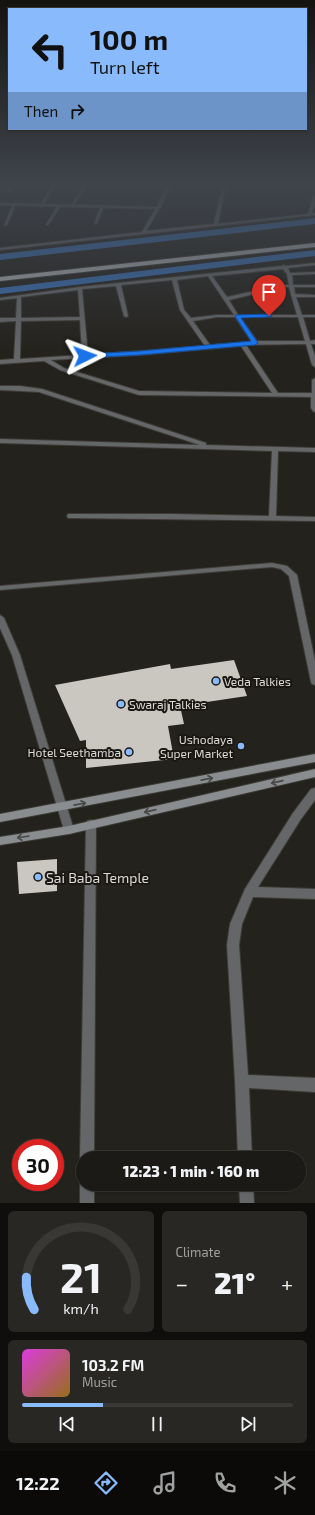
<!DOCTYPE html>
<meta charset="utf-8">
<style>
:root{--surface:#1b1a16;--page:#282723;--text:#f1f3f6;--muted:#a0a1a1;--line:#393835;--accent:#89bafc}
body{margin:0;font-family:"Exo 2",sans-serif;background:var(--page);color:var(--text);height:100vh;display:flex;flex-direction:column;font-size:15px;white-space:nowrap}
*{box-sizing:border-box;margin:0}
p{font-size:13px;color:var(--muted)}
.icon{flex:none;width:22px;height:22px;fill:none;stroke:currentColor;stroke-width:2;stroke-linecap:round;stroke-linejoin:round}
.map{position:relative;height:1203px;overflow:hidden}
.side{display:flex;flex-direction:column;gap:8px;padding:8px;background:#0f0e0c;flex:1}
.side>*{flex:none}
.top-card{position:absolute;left:8px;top:8px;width:299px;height:122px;border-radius:0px;box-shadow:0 1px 3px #0004,0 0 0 1px var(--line);background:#89bafc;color:#111;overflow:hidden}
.speed{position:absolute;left:12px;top:1139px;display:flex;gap:8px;font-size:20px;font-weight:700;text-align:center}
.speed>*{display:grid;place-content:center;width:52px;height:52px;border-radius:50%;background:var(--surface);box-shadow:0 1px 3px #0004,0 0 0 1px var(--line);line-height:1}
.speed .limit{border:6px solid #d22;background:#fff;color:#111}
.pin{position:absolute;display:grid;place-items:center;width:34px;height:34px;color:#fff;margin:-41px -17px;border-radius:50% 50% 50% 0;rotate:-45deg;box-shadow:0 0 4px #0007}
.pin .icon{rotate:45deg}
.me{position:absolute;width:44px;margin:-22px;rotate:87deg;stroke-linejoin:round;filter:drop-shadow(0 0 3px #0008)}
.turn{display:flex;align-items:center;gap:14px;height:84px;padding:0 16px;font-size:18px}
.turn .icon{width:52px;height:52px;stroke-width:2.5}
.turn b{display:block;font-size:28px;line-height:34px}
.then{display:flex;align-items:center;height:38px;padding:0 16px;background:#0003;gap:8px;font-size:15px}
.big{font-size:30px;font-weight:800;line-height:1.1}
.side .card{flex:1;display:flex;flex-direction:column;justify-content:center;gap:6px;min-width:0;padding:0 14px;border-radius:6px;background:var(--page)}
.side .dial{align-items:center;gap:0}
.dial svg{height:104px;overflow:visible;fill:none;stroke:var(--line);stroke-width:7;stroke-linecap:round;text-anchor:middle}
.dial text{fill:var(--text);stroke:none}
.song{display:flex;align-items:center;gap:12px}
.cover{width:48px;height:48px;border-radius:6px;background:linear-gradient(135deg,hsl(300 70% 55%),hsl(40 70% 35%))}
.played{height:4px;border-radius:2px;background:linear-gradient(90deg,var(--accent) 30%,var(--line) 30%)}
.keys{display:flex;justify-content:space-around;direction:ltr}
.heat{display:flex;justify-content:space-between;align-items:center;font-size:22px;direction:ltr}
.side .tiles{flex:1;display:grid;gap:8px;grid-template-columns:1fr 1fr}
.card:last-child{grid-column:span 2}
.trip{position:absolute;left:76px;top:1151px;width:230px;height:40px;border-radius:20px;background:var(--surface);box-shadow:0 1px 3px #0004,0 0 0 1px var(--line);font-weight:800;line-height:40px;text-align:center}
.tabs{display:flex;height:64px;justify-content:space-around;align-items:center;background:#0b0a09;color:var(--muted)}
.tabs .icon{width:28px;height:28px}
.tabs .active{color:var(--accent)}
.tabs b{font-size:18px;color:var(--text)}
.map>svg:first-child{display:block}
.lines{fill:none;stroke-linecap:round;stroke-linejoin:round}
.canal{fill:#386cae;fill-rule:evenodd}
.building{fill:#cac6c0}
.minor-casing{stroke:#3e3c37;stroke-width:2}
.tertiary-casing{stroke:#3e3c37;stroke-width:2}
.secondary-casing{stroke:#3e3c37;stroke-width:2}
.primary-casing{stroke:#3e3c37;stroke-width:2}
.minor{fill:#646668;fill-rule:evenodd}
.tertiary{fill:#646668;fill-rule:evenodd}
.secondary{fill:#8a8d90;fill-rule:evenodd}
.primary{fill:#a7aaaf;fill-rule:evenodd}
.oneway{stroke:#474746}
.route{fill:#1a73e8;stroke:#114b97}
.poi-dot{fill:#89bafc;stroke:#1b1814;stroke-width:1.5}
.labels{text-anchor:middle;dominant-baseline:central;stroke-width:4;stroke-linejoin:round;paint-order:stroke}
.poi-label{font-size:12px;fill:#dcdad7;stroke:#1b1814;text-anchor:start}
.near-poi-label{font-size:14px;fill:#dcdad7;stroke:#1b1814;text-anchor:start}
</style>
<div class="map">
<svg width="315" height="1203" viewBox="0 0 315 1203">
<rect width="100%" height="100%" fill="#24221d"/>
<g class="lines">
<!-- canal -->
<g class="canal">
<path d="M315,218V224L0,260V254Z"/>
<path d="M315,250V256L0,294V288Z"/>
</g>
</g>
<!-- building -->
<g class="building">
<path d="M234,660L247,696L180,706L184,724L168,726L174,759L86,768V740L80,741L55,685L170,664L171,669Z"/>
<path d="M57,859V891L19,894L17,862Z"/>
</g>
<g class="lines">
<!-- minor casing -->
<g class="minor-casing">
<g id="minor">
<path d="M11,185H15L9,193H7Z"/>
<path d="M52,185H56L42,207H40Z"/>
<path d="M84,185H88L72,207H70Z"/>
<path d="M224,185H228L224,195L218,224L308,214L313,196L315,195V203L312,213H315V215L0,250V248L142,232L156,208L158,207L160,208L146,231L214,224L220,195Z"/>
<path d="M13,203L16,204L7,225L4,226Z"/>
<path d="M58,205L61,206L48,225H46Z"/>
<path d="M101,205L104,206L97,223L94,224Z"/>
<path d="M315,263V265L288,268L290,273L315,272V274L292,275L293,285H315V287H294L295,294L315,295V297H296L302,315H315V317H303L310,341L315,340V344H311L315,356V367L312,365L306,344L246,345L278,393H312V380L315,378V412L313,411L311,408V397L139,395L60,370L44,361L0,364V360L14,359L16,321L0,322V318H16L17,298L0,300V298L80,287L282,266L284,265L286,266ZM283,269L287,274L289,285H283L227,297L212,276ZM208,276L234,315H217L191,318L184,310L177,280ZM172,280L180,310L205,346L88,355L82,289L116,286L124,316L126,317L128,316L121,285ZM283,287H289L297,315H238L229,300ZM78,290L80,317L21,318V297ZM217,317H235L252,342L210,345L193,321ZM240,317H298L305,341H257ZM80,320L82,355L20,359L21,321ZM241,346L272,393L139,391L64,368L51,360L140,355Z"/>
<path d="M0,386H20L42,389L206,443V445L315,448V452L278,451L276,516L315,517V521L68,518L67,516L68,514H172L269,516L272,451L0,443V439L200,445L39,392L0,390Z"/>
<path d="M272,563L287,566L297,575L315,661V685L312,684L311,682L289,576L281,569L272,567L0,590V586Z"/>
<path d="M315,788V800L301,819L258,887L315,889V899L253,897L242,924L239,945L248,1075L315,1078V1092L249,1088L252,1158H238L235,1081L227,945L230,924L245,889L293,813L311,789Z"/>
<path d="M91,820L95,821L96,824L94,1158H83V1163L80,1158L86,824L87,821Z"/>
<path d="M82,1179H83V1184H94V1203H80V1184Z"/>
<path d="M239,1184H253L254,1203H240Z"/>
</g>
</g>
<!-- tertiary casing -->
<g class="tertiary-casing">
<g id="tertiary">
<path d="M167,185H171L160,208L158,209L0,205V203L157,207Z"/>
<path d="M0,615L4,618L20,655L74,830L73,833L69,834L65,833L64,830L12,655L0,628Z"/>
</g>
</g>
<!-- secondary casing -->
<g class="secondary-casing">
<g id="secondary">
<path d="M315,754V762L0,822V814Z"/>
<path d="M315,769V777L69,834L0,845V837L69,826Z"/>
</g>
</g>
<!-- primary casing -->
<g class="primary-casing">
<path id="primary" d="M315,243V247L0,281V277Z"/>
</g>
<!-- minor -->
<use href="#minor" class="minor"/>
<!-- tertiary -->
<use href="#tertiary" class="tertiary"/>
<!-- secondary -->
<use href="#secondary" class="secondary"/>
<!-- primary -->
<use href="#primary" class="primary"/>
</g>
<!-- one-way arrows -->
<defs><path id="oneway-shaft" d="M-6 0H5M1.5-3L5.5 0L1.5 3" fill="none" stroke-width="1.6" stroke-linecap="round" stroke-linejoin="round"/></defs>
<g class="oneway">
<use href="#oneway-shaft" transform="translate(207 779) rotate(-11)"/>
<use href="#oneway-shaft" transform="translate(277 782) rotate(167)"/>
<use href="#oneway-shaft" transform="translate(80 804) rotate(-11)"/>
<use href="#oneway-shaft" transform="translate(150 811) rotate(167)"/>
<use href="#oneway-shaft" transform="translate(23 837) rotate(171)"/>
</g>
<!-- sky -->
<linearGradient id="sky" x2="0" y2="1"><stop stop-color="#141310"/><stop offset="0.52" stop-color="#3f444c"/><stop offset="1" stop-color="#3f444c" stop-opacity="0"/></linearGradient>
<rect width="315" height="354" fill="url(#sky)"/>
<!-- route -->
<path class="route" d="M271,314L272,316L269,317L241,318L258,343L255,345L140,355L85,358L82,356L85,354L140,351L251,341L235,316L236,315Z"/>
<!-- markers -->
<g class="poi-dot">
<circle cx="216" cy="681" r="4"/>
<circle cx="121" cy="704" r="4"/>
<circle cx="241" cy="746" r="4"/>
<circle cx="129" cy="752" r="4"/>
<circle cx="38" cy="877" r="4"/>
</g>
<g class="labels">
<!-- poi labels -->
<g class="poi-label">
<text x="224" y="681">Veda Talkies</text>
<text x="129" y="704">Swaraj Talkies</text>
<text x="233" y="739" text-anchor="end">Ushodaya<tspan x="233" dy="14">Super Market</tspan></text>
<text x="121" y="752" text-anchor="end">Hotel Seethamba</text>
</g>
<!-- near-poi labels -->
<g class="near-poi-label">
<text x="46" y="877">Sai Baba Temple</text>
</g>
</g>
</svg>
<div class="speed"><div class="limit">30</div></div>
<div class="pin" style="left:269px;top:316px;background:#d93025"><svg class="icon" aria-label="arrive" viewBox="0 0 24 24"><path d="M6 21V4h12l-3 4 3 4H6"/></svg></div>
<svg class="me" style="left:85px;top:356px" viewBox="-20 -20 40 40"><path d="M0-17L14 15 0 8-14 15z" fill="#1a73e8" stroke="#fff" stroke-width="4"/></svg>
<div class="trip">12:23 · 1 min · 160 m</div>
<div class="top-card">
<div class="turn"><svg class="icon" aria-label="left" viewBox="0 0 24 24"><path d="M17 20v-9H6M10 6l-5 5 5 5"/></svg><div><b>100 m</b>Turn left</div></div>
<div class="then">Then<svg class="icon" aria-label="right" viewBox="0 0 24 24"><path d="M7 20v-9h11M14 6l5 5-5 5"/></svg></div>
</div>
</div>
<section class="side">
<div class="tiles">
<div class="card dial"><svg viewBox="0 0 100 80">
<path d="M14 69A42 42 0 1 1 86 69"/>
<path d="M14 69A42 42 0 0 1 8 44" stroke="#89bafc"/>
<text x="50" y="56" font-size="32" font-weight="700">21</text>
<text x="50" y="72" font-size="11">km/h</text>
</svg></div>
<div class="card"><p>Climate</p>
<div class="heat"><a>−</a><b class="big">21°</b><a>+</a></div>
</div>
<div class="card">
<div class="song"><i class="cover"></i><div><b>103.2 FM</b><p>Music</p></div></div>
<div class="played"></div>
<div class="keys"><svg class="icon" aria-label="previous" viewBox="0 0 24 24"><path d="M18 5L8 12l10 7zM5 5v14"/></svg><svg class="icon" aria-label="pause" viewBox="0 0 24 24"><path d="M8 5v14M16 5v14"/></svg><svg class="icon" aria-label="next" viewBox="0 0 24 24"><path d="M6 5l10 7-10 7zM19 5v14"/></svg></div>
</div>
</div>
</section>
<nav class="tabs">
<b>12:22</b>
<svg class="icon active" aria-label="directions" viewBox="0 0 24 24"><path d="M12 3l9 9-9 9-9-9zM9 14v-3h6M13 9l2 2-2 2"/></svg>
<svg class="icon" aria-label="music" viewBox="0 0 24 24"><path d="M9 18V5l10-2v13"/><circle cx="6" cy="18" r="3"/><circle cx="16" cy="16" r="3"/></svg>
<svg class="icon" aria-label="phone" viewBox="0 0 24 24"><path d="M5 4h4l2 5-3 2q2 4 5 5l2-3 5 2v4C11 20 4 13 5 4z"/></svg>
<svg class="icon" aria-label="climate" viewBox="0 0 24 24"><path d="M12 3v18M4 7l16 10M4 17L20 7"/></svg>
</nav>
